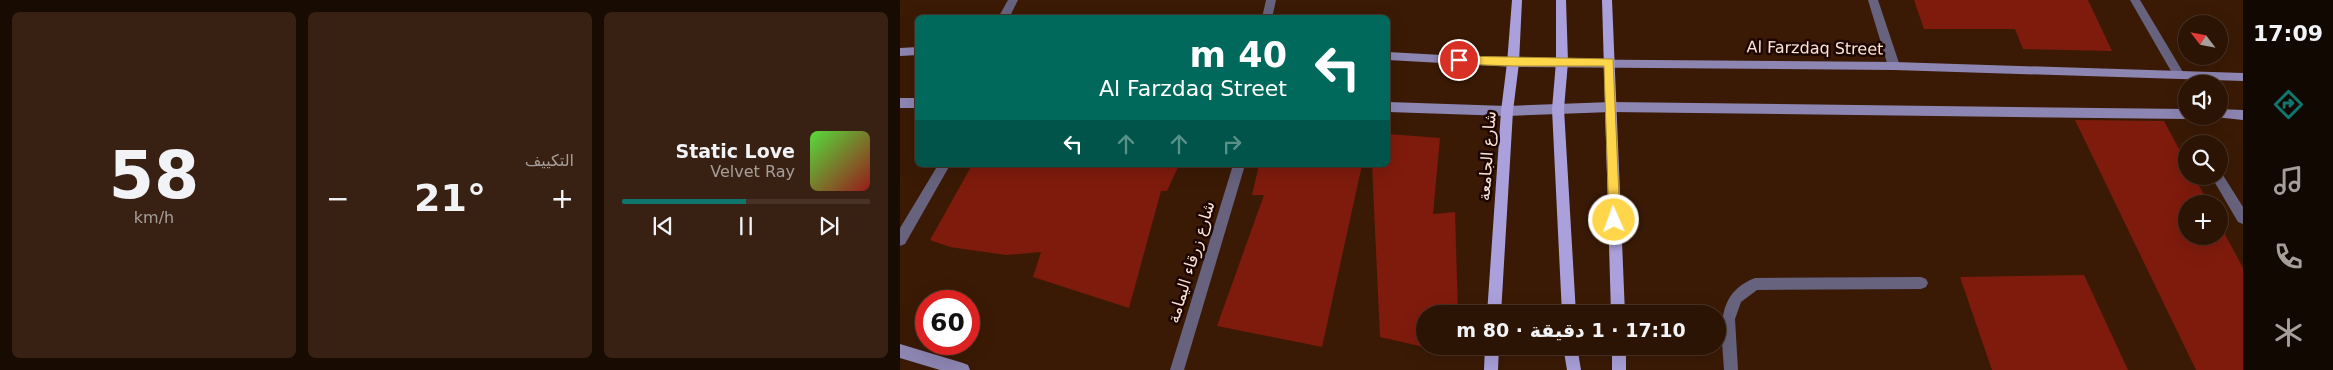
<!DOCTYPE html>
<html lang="ar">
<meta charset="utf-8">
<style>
:root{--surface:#2c1404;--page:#382113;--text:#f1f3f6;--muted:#a69e9a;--line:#483326;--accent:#0f766e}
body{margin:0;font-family:"DejaVu Sans",Vazirmatn,sans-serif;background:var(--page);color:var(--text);direction:rtl;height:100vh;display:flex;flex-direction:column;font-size:19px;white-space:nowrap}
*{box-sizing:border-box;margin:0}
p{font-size:16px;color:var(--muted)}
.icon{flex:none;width:28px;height:28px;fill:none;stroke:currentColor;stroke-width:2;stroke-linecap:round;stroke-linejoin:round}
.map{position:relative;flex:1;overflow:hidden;direction:ltr}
.sheet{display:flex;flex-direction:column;gap:12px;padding:12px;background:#180b02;width:900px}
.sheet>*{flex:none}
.top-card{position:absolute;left:15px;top:15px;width:475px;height:152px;border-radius:8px;box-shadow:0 5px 20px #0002,0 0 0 1px var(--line);direction:rtl;background:#00695c;color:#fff;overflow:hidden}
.needle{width:32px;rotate:302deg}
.fabs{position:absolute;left:1278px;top:15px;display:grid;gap:10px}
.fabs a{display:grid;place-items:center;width:50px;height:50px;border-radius:50%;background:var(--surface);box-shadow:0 5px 20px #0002,0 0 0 1px var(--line);font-size:25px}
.speed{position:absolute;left:15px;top:290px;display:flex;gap:10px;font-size:25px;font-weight:700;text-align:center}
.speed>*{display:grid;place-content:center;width:65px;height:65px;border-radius:50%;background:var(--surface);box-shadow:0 5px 20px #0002,0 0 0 1px var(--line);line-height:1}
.speed .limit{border:8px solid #d22;background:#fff;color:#111}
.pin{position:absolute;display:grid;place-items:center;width:42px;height:42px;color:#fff;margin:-21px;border:2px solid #fff;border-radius:50%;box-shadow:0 1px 5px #0007}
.me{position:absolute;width:55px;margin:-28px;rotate:358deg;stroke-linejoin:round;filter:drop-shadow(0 0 4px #0008)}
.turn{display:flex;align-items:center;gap:18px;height:105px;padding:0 20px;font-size:22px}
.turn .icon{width:65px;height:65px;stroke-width:2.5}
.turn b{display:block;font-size:35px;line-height:42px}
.lanes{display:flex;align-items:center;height:48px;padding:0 20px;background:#0003;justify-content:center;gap:25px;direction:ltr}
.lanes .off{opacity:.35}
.big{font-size:38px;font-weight:800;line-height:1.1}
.sheet .tile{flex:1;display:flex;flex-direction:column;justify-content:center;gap:8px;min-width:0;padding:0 18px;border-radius:8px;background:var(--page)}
.sheet .dial{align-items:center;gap:0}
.dial b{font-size:65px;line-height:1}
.song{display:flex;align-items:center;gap:15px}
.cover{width:60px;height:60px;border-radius:8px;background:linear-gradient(135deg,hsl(110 70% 55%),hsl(0 70% 35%))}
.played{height:5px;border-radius:2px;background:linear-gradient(90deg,var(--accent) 50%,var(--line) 50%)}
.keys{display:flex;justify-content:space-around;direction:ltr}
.heat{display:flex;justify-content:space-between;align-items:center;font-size:28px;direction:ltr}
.sheet .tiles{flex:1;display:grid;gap:12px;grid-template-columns:repeat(3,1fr)}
.trip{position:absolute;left:516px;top:305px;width:310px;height:50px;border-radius:25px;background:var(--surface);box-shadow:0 5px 20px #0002,0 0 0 1px var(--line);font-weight:800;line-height:50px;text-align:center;direction:rtl}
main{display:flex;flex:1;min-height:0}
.tabs{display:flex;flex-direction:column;width:90px;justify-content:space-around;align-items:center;background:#120802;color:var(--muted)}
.tabs .icon{width:35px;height:35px}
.tabs .active{color:var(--accent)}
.tabs b{font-size:22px;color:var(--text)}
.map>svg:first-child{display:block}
.building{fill:#7f1b0d}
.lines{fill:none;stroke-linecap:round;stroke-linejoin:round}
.lane{fill:#67637f;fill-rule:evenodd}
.street{fill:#67637f;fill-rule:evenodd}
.secondary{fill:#8d86b3;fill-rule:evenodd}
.primary{fill:#aaa0db;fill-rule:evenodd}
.route{fill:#ffd54a;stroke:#a68a30}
.labels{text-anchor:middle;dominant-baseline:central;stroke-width:5;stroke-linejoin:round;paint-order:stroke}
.street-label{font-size:16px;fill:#fae3d7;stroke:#1d0600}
</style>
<main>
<nav class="tabs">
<b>17:09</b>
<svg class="icon active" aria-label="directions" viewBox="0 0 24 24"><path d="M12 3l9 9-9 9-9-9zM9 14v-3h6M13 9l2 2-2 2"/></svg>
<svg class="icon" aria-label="music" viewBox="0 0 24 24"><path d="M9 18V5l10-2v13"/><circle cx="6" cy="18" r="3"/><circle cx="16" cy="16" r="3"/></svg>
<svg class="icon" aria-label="phone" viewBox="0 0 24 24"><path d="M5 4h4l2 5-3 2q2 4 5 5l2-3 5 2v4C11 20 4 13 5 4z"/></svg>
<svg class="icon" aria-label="climate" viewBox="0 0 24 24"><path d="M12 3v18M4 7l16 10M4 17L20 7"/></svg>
</nav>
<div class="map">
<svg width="1343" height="370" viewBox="0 0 1343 370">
<rect width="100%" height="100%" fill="#3a1a05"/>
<!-- building -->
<g class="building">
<path d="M1014,0H1188L1212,51L1123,49L1115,29H1024Z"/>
<path d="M1175,120L1264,121L1286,162V176H1294L1309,204H1286V236H1319V223L1343,268V370H1296Z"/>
<path d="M488,134L540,138L533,214L555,212L558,314H525V346H558L559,355L480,337L472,165H488Z"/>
<path d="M72,165H279L267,191H261L229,308L133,277L141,252L106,255L50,247L30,240Z"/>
<path d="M359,165H462L422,347L317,326L364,195H352Z"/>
<path d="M1184,275L1228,370H1092L1060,277Z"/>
</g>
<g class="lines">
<!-- lane -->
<g class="lane">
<path d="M1319,171L1321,172L1343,207V224L1338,222L1311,176H1319Z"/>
<path d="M1021,277L1026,279L1028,283L1026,287L1021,289L857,290L841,302L835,319L838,370H824C822,334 813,294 855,278Z"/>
</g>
<!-- street -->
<g class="street">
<path d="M108,0H118L109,18H98Z"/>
<path d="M366,0H376L372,18H362Z"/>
<path d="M968,0H978L1000,66L998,69H990L988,66Z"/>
<path d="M1230,0H1240L1283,72L1285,75L1283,78H1275Z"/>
<path d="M38,165H50L5,244L0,246V228Z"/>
<path d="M333,165H345L284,370H270Z"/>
</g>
<!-- secondary -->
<g class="secondary">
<path d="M18,47V55L0,56V48Z"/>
<path d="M488,52L613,59L994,62L1343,73V81L994,70L613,67L488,60Z"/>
<rect x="0" y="98" width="18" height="10"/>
<path d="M488,102L607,106L711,102L1286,109V116H1291L1286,119L711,112L607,116L488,112Z"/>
<path d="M1319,109L1343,110V120L1315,117L1319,116Z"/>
<path d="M0,344L63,363L68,365L70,370H40L0,358Z"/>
</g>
<!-- primary -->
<g class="primary">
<path d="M612,0H622L619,63L613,111L601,314H587L601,111L607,63Z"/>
<path d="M656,0H666L668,62L664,109L676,314H662L652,109L656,62Z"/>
<path d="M702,0H712L725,314H711Z"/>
<path d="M585,346H599L598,370H584Z"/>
<path d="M663,346H677L681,370H667Z"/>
<rect x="712" y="346" width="14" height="24"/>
</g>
</g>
<!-- route -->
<path class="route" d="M559,56L713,59L720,220L719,223H710L709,220L704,66H613L559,64L554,60Z"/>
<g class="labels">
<!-- street labels -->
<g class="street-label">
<text transform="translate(915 48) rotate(1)">Al Farzdaq Street</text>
<text transform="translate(587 156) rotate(-86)">شارع الجامعة</text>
<text transform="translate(291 262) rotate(-73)">شارع زرقاء اليمامة</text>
</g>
</g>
</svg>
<div class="fabs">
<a><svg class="needle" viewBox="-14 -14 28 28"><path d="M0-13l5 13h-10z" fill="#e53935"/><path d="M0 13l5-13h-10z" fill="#a69e9a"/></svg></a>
<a><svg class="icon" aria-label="sound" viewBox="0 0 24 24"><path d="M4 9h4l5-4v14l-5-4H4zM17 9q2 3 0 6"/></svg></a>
<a><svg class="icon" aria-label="search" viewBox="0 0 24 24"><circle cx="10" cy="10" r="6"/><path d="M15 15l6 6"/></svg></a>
<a>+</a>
</div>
<div class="speed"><div class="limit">60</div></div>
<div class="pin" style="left:559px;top:60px;background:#d93025"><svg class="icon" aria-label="arrive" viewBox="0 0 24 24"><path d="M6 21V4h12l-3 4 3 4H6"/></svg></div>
<svg class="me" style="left:714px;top:220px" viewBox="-20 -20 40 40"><circle r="17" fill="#ffd54a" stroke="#fff" stroke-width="3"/><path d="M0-11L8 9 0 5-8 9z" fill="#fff"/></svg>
<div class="trip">17:10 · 1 دقيقة · 80 m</div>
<div class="top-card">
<div class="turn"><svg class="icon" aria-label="left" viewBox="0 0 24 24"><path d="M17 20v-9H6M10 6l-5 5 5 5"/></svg><div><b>40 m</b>Al Farzdaq Street</div></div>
<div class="lanes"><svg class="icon" aria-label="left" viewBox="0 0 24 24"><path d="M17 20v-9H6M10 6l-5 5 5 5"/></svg><svg class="icon off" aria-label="ahead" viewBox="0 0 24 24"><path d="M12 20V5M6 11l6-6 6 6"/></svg><svg class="icon off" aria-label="ahead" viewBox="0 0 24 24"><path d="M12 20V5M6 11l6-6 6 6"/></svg><svg class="icon off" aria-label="right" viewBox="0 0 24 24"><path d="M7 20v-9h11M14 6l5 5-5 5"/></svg></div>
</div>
</div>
<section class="sheet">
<div class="tiles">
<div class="tile">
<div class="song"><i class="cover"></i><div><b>Static Love</b><p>Velvet Ray</p></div></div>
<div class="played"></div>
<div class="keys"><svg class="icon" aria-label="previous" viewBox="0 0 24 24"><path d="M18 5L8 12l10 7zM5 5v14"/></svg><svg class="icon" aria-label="pause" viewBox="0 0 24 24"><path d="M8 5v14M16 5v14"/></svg><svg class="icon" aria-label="next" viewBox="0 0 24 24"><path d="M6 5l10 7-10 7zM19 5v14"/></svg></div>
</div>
<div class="tile"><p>التكييف</p>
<div class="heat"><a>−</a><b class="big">21°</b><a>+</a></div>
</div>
<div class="tile dial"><b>58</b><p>km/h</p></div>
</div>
</section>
</main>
